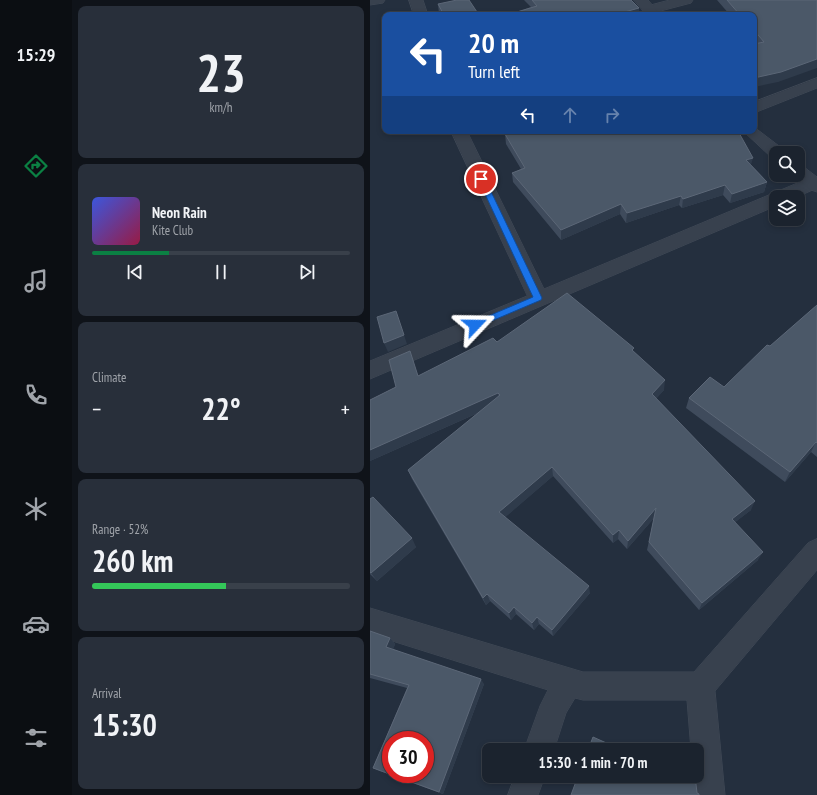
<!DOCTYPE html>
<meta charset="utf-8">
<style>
:root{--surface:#1b232e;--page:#282f3a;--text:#f1f3f6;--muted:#a0a4aa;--line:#39404a;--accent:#0b8043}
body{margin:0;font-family:"PT Sans Narrow",sans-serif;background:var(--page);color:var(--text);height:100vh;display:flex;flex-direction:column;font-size:15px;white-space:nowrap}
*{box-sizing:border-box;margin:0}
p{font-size:13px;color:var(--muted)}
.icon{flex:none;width:22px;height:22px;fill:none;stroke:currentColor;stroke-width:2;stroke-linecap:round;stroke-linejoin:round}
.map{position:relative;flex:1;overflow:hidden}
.sheet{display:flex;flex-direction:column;gap:6px;padding:6px;background:#0f1319;width:298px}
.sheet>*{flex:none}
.banner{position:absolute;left:12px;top:12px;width:375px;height:122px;border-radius:8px;box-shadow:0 2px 6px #0003,0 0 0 1px var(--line);background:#1a4fa0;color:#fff;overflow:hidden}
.controls{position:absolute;left:399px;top:146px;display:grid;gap:8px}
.controls a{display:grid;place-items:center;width:36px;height:36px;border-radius:8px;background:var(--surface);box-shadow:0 2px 6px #0003,0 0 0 1px var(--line);font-size:20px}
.speed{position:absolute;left:12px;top:731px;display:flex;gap:8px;font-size:20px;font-weight:700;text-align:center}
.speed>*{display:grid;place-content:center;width:52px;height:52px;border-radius:50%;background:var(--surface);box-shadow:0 2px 6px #0003,0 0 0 1px var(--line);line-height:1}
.speed .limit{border:6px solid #d22;background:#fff;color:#111}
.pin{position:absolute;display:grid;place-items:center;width:34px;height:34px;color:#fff;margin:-17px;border:2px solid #fff;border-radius:50%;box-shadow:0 1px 4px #0007}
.me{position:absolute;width:44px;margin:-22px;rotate:67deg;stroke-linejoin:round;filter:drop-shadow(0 0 3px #0008)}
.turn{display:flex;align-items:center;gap:14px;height:84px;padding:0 20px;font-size:18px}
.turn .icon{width:52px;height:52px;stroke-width:2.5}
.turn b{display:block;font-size:28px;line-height:34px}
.lanes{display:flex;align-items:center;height:38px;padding:0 20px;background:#0003;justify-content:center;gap:20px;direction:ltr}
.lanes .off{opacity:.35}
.big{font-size:30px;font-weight:700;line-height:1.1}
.sheet .card{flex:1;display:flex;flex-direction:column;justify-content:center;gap:6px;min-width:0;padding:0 14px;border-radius:8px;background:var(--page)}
.sheet .dial{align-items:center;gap:0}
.dial b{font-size:52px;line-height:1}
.song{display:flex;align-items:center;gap:12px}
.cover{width:48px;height:48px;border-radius:6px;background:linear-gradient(135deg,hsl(230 70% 55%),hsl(340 70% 35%))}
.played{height:4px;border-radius:2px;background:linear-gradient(90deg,var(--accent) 30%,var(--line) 30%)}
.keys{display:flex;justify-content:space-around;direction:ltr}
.heat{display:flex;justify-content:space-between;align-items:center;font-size:22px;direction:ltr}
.charge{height:6px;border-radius:3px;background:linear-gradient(90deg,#34c759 52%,var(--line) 0)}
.trip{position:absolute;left:112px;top:743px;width:222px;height:40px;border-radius:8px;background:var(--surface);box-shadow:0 2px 6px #0003,0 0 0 1px var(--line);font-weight:700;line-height:40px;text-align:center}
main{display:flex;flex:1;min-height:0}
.dock{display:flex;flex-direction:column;width:72px;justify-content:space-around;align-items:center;background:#0b0e12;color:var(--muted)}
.dock .icon{width:28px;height:28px}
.dock .selected{color:var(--accent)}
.dock b{font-size:18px;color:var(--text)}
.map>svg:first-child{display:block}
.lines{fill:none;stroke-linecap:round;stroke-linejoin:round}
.minor-casing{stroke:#414a57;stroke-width:1}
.tertiary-casing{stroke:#414a57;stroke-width:1}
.minor{fill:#38414e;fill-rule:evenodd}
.tertiary{fill:#38414e;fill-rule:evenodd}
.wall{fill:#3f4b5c}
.shaded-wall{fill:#2f3b4b}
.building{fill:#4b5868;stroke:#5c6777;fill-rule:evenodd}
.route{fill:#1a73e8;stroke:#114b97}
</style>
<main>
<nav class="dock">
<b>15:29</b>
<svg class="icon selected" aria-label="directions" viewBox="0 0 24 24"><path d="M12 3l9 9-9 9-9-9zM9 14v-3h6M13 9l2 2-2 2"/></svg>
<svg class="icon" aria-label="music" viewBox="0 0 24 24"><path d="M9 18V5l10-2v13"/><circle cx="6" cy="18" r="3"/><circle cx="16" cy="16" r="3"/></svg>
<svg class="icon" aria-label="phone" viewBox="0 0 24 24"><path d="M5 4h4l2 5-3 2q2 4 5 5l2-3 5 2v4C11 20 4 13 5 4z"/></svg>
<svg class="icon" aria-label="climate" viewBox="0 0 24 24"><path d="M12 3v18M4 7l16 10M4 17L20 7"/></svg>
<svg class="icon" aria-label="car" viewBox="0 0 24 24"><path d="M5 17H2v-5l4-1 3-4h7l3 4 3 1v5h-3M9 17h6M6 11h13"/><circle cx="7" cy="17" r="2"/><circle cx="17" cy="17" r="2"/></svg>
<svg class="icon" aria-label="filters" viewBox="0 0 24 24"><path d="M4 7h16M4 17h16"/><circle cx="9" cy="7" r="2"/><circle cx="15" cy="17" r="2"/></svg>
</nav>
<section class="sheet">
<div class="card dial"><b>23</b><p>km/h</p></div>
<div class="card">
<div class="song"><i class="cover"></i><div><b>Neon Rain</b><p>Kite Club</p></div></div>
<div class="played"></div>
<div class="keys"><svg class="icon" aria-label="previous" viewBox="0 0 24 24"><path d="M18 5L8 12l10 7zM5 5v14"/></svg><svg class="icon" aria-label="pause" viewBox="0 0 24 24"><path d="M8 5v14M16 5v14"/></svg><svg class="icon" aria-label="next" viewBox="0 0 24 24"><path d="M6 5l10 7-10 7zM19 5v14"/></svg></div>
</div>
<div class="card"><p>Climate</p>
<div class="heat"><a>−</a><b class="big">22°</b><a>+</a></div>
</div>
<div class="card"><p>Range · 52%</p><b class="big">260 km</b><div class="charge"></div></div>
<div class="card"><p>Arrival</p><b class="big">15:30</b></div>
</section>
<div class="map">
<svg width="447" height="795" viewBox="0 0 447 795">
<rect width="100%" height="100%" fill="#242f3e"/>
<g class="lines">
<!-- minor casing -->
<g class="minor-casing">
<g id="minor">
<path d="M0,0H15L13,3L0,5Z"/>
<path d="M39,0H53L58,15H44Z"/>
<path d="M300,0H323L321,3L279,14L274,13L272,10L274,7Z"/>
<path d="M447,78V88L384,113V102Z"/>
<path d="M81,131H97L174,289L437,179L443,177L447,178V188L427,197H406V206L0,379V361L157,296Z"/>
<path d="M447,539V570L345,691L355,795H325L323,776H327V750H321L317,700H213L205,698L196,713L184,750H154L170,706L178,690L0,634V608L213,672H324L438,543Z"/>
<path d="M145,776H175L168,795H138Z"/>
</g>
</g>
<!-- tertiary casing -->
<g class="tertiary-casing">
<g id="tertiary">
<path d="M264,0H278L291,15H277Z"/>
<path d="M384,127L413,149L415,153H406V158L401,157L373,131H384Z"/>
<path d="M428,165L434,167L447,177V192L441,190L422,175H428Z"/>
</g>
</g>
<!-- minor -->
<use href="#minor" class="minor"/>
<!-- tertiary -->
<use href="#tertiary" class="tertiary"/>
</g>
<!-- wall -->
<g class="wall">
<path d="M154,0H261L269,8V15H137L161,7Z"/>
<path d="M347,0H447L408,82L384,42V15H360Z"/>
<path d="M68,4L109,15H70L69,14Z"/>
<path d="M135,134L381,165L397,182L394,192L360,203L353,195L312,208L309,205L256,223L250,214L191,240L143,182L142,173L151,169L136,144Z"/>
<path d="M447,305V457L441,452L415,482L316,408L319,398L354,387Z"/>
<path d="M127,342L264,352L294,390L286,398L381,510L365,522L388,560L329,610L277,550L284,518L257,549L248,539L243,543L183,476L135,517L220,593L183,636L169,624L164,630L146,614L141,620L120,601L116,605L42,479L38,470L108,413L0,461V400L48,376Z"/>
<path d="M0,499L46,547L7,581L0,574Z"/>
<path d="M0,631L20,638L25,644L23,649L114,684L73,794L10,771L3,768L37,688L0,678Z"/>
</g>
<!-- shaded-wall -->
<g class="shaded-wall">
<path d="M269,8V15H244Z"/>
<path d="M447,59V68L408,82L384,87V78Z"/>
<path d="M383,158L380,168L376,160Z"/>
<path d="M397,182L394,192L360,203L362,194Z"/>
<path d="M355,185L353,195L312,208L313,199Z"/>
<path d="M311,196L309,205L256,223L257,213Z"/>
<path d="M251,204L250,214L191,240V230Z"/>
<path d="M26,311L37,344L18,352L14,343Z"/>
<path d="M295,380L294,390L281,405L282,394Z"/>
<path d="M128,393L130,403L0,461V450Z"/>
<path d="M446,442L441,452L415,482L420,472Z"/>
<path d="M182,467L183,476L131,521L129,512Z"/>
<path d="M385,501L381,510L358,528L362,519Z"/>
<path d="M286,508L285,517L257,549L258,541Z"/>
<path d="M249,530L248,539L243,543V535Z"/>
<path d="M42,538L46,547L7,581L1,573Z"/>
<path d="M393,552L388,560L329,610L332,603Z"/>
<path d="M219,586L220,593L183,636L182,630Z"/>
<path d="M117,594L120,601L116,605L113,598Z"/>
<path d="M144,607L146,614L141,620L139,613Z"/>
<path d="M167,617L169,624L164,630L162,623Z"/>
<path d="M20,638L25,644L22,653L16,647Z"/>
<path d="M111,679L114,684L73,794L69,792Z"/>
</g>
<!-- building -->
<g class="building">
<path d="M87,0H99L109,15H74L68,4Z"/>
<path d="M162,0H261L269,8L244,15H137L167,6Z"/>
<path d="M357,0H447V59L411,72L384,78V44L394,42L384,30V15H370Z"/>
<path d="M145,131H368L383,158L376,160L397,182L362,194L355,185L313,199L311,196L257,213L251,204L191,230L142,173L155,168L135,134Z"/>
<path d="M197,293L264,348L262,350L295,380L282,394L385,501L362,519L393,552L332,603L279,542L286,508L258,541L249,530L243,535L182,467L129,512L219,586L182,630L167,617L162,623L144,607L139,613L117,594L113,598L38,470L130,395L128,393L0,450V400L26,387L19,360L40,351L48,376L123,338L127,342Z"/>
<path d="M447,305V443L446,442L420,472L319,398L340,377L354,387L397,345L400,346Z"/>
<path d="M26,311L34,335L14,343L7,317Z"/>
<path d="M3,497L42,538L1,573L0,572V499Z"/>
<path d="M0,631L20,638L16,647L111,679L69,792L3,768L39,685L0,674ZM21,740H55V774H21Z"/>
<path d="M223,737L252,750H218Z"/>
<path d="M208,776H309L326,784L327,793L329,794V795H201Z"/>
</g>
<!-- route -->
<path class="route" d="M109,177H114L115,179L172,298L171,300L105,328H102L101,325L102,323L163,297L108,179Z"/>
</svg>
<div class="controls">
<a><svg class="icon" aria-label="search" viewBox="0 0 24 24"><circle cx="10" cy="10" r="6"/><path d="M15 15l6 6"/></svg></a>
<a><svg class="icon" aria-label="layers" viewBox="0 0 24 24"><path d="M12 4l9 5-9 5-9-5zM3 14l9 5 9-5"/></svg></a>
</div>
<div class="speed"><div class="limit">30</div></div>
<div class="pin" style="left:111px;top:179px;background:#d93025"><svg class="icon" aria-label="arrive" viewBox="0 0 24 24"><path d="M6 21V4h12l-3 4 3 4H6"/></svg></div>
<svg class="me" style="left:105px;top:325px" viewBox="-20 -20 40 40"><path d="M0-17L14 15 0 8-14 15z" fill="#1a73e8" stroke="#fff" stroke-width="4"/></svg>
<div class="trip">15:30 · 1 min · 70 m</div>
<div class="banner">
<div class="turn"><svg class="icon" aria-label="left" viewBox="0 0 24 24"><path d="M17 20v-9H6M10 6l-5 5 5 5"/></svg><div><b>20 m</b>Turn left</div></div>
<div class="lanes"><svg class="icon" aria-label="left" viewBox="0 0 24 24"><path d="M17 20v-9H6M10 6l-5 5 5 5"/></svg><svg class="icon off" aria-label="ahead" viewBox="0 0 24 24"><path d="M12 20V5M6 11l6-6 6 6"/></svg><svg class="icon off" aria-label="right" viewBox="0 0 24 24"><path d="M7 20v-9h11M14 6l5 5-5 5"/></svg></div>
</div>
</div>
</main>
